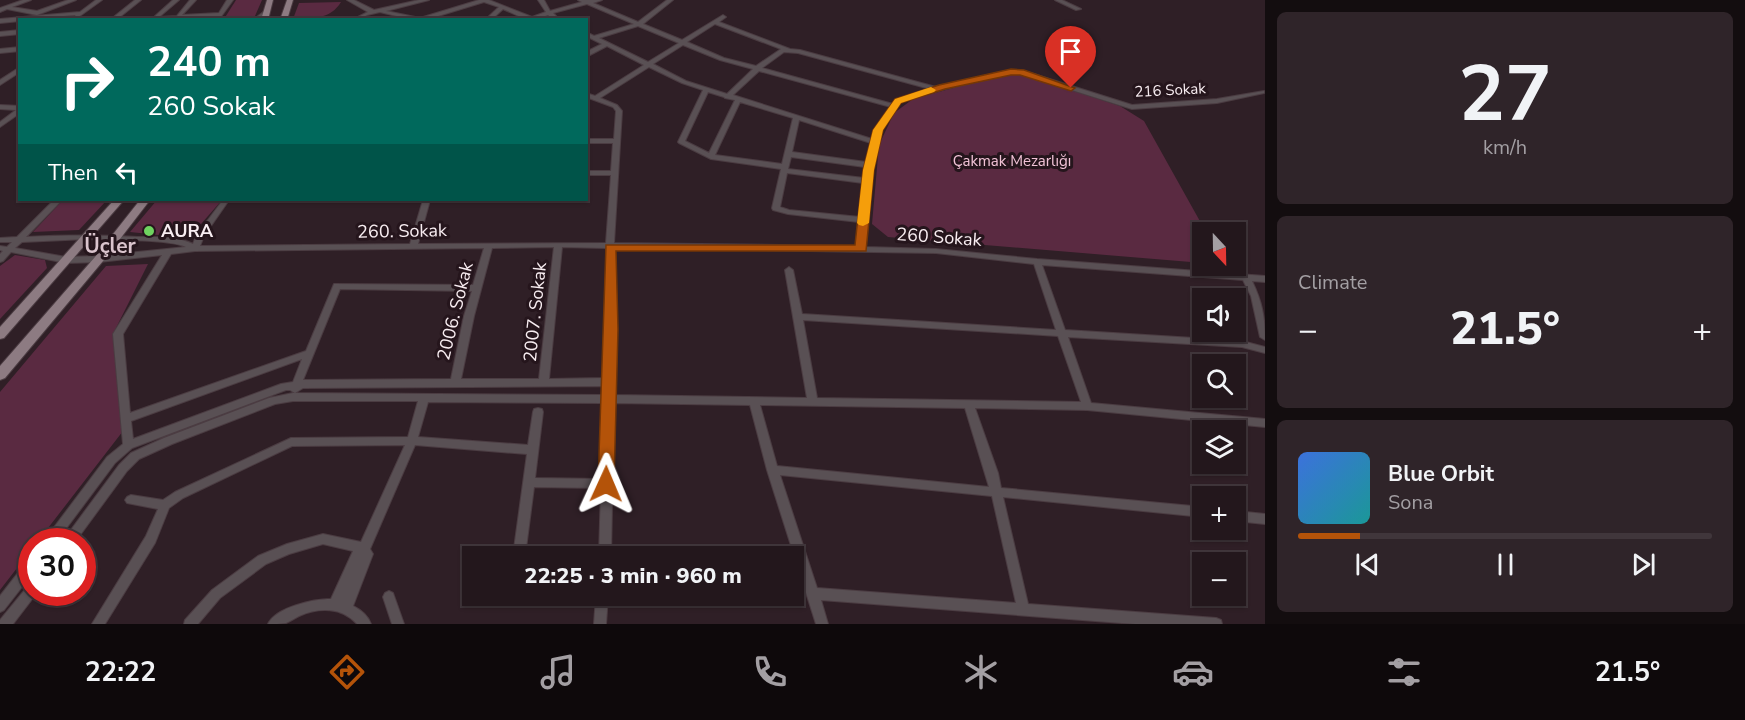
<!DOCTYPE html>
<meta charset="utf-8">
<style>
:root{--surface:#23171c;--page:#2f2429;--text:#f1f3f6;--muted:#a39fa3;--line:#40363b;--accent:#b45309}
body{margin:0;font-family:"Nunito Sans",sans-serif;background:var(--page);color:var(--text);height:100vh;display:flex;flex-direction:column;font-size:22px;white-space:nowrap}
*{box-sizing:border-box;margin:0}
p{font-size:20px;color:var(--muted)}
.icon{flex:none;width:33px;height:33px;fill:none;stroke:currentColor;stroke-width:2;stroke-linecap:round;stroke-linejoin:round}
.map{position:relative;flex:1;overflow:hidden}
.details{display:flex;flex-direction:column;gap:12px;padding:12px;background:#130d0f;width:480px}
.details>*{flex:none}
.banner{position:absolute;left:18px;top:18px;width:570px;height:183px;border-radius:0px;box-shadow:0 2px 4px #0004,0 0 0 2px var(--line);background:#00695c;color:#fff;overflow:hidden}
.needle{width:39px;rotate:158deg}
.tools{position:absolute;left:1192px;top:222px;display:grid;gap:12px}
.tools a{display:grid;place-items:center;width:54px;height:54px;border-radius:0px;background:var(--surface);box-shadow:0 2px 4px #0004,0 0 0 2px var(--line);font-size:30px}
.speed{position:absolute;left:18px;top:528px;display:flex;gap:12px;font-size:30px;font-weight:700;text-align:center}
.speed>*{display:grid;place-content:center;width:78px;height:78px;border-radius:50%;background:var(--surface);box-shadow:0 2px 4px #0004,0 0 0 2px var(--line);line-height:1}
.speed .limit{border:9px solid #d22;background:#fff;color:#111}
.pin{position:absolute;display:grid;place-items:center;width:51px;height:51px;color:#fff;margin:-62px -26px;border-radius:50% 50% 50% 0;rotate:-45deg;box-shadow:0 0 6px #0007}
.pin .icon{rotate:45deg}
.me{position:absolute;width:66px;margin:-33px;rotate:1deg;stroke-linejoin:round;filter:drop-shadow(0 0 4px #0008)}
.turn{display:flex;align-items:center;gap:21px;height:126px;padding:0 30px;font-size:27px}
.turn .icon{width:78px;height:78px;stroke-width:2.5}
.turn b{display:block;font-size:42px;line-height:51px}
.then{display:flex;align-items:center;height:57px;padding:0 30px;background:#0003;gap:12px;font-size:22px}
.big{font-size:45px;font-weight:800;line-height:1.1}
.details .tile{flex:1;display:flex;flex-direction:column;justify-content:center;gap:9px;min-width:0;padding:0 21px;border-radius:9px;background:var(--page)}
.details .dial{align-items:center;gap:0}
.dial b{font-size:78px;line-height:1}
.song{display:flex;align-items:center;gap:18px}
.cover{width:72px;height:72px;border-radius:9px;background:linear-gradient(135deg,hsl(220 70% 55%),hsl(180 70% 35%))}
.played{height:6px;border-radius:3px;background:linear-gradient(90deg,var(--accent) 15%,var(--line) 15%)}
.keys{display:flex;justify-content:space-around;direction:ltr}
.heat{display:flex;justify-content:space-between;align-items:center;font-size:33px;direction:ltr}
.trip{position:absolute;left:462px;top:546px;width:342px;height:60px;border-radius:0px;background:var(--surface);box-shadow:0 2px 4px #0004,0 0 0 2px var(--line);font-weight:800;line-height:60px;text-align:center}
.tab-bar{display:flex;height:96px;justify-content:space-around;align-items:center;background:#0e090b;color:var(--muted)}
.tab-bar .icon{width:42px;height:42px}
.tab-bar .selected{color:var(--accent)}
.tab-bar b{font-size:27px;color:var(--text)}
main{display:flex;flex:1;min-height:0}
.map>svg:first-child{display:block}
.green{fill:#5a2a41}
.lines{fill:none;stroke-linecap:round;stroke-linejoin:round}
.minor-casing{stroke:#4b3c42;stroke-width:2}
.major-casing{stroke:#4b3c42;stroke-width:2}
.minor{fill:#595054;fill-rule:evenodd}
.major{fill:#8d7b82;fill-rule:evenodd}
.route{fill:#b45309;stroke:#753606;stroke-width:1.5}
.slow{fill:#f59e0b}
.poi-dot{fill:#6fd360;stroke:#25151c;stroke-width:2}
.labels{text-anchor:middle;dominant-baseline:central;stroke-width:6;stroke-linejoin:round;paint-order:stroke}
.far-street-label{font-size:15px;fill:#f8edf1;stroke:#25151c}
.far-park-label{font-size:15px;fill:#f2c3d7;stroke:#25151c}
.poi-label{font-size:18px;font-weight:bold;fill:#f8edf1;stroke:#25151c;text-anchor:start}
.street-label{font-size:18px;fill:#f8edf1;stroke:#25151c}
.quarter-label{font-size:21px;font-weight:bold;fill:#dac4cd;stroke:#25151c}
</style>
<main>
<div class="map">
<svg width="1265" height="624" viewBox="0 0 1265 624">
<rect width="100%" height="100%" fill="#2f1f26"/>
<!-- green -->
<g class="green">
<path d="M236,0H262L255,16L252,18L224,19Z"/>
<path d="M341,2C330,20 313,18 293,19L299,3Z"/>
<path d="M1004,74H1021L1120,106L1144,121L1206,232H1203V263L888,237L872,224L879,145L894,113L913,99Z"/>
<path d="M63,200H107L79,230L33,232Z"/>
<path d="M157,200H222L194,232L178,237L130,232Z"/>
<path d="M15,255L45,260L47,268L0,319V266Z"/>
<path d="M148,264L115,330L123,431L38,541L32,542L31,550L0,590V392L106,266Z"/>
</g>
<g class="lines">
<!-- minor casing -->
<g class="minor-casing">
<g id="minor">
<path d="M23,0H31L12,7L37,11L68,0H76L37,15L7,9L0,12V8Z"/>
<path d="M96,0H102L77,18L75,15L20,20V21L0,23V19L80,12Z"/>
<path d="M135,0H141L116,20H110Z"/>
<path d="M173,0H179L159,17L177,16L190,0H196L182,15L219,13L227,0H233L220,18L218,19L215,17L216,16L169,20H140L153,18Z"/>
<path d="M347,0H354L374,10L419,0H429L386,11L420,18L479,0H489L532,17L546,12L538,0H544L550,11L582,2L578,0H602L593,3L638,22L667,0H673L643,24L682,40L723,15L726,17L719,22L790,49L800,50L936,87L1011,70H1021L1132,105L1217,99L1264,91V93L1217,103L1132,109L1021,74H1011L945,89L900,102L881,130L872,170L865,247L936,249L1037,259L1265,276V282L1252,281C1262,302 1265,317 1265,340L1260,337L1251,296L1243,280L1042,265L1065,330L1242,341L1265,347V353L1242,347L1068,337L1091,403L1265,419V427L1087,410L975,408L998,473L1001,488L1203,507V517L1003,497L1028,604L1216,618L1221,620L1222,624H1135L821,600L828,624H816L767,470L750,405L614,403L611,556H599L601,488L534,487L525,556H513L527,454L415,445L370,549L373,554L353,606C361,610 368,616 371,624H357C342,607 319,607 299,616C295,618 291,621 286,623C281,624 273,624 268,624C276,607 314,599 331,599L353,551L323,544L289,554L266,564L220,598L198,624H184L185,620L212,590L258,556L287,544L323,534L361,542L405,445L292,446L183,498L169,508L155,543L105,624H92L146,536L158,509L127,503L125,500L127,497L131,495L163,500L175,492L291,438L408,437L418,401H293L275,404L172,444L139,459L127,471L75,542H62L119,465L131,453L164,438L269,398L293,393L604,395L605,386L303,388L295,393L290,390H286L132,448L115,463L56,542H43L107,457L123,444L113,334L162,255L99,262L66,263L11,252L3,261L0,262V254L3,251L0,250V246L7,247L12,242H0V238L17,237L54,200H62L26,237C64,235 101,235 138,237C156,237 177,236 193,244L196,236L223,200H229L204,236L200,246L410,244L423,200H430L418,244L606,243L611,175H586V171H611L613,143H586V139H614L616,111L613,107L586,97V93L595,96L644,65L607,46L586,57V52L602,44L586,36V32L594,36L634,24L587,4L553,13L560,20H554L548,15C527,23 522,17 503,9L491,20H485L499,7L484,2L425,20H413L380,12L367,15L359,20H352L368,12ZM715,24L781,49L756,66L724,58L687,42ZM638,26L679,43L648,62L599,38ZM683,45L720,60L753,69L727,94L686,81L653,64ZM784,52L798,53L930,89L896,100L893,104L762,68ZM649,67L682,83L703,90L678,142L679,143L711,159L781,169L772,208L773,210L788,214L859,222L857,246L614,243L622,111L617,105L600,98ZM759,71L891,107L875,130L872,139L733,95ZM708,92L724,97L725,98L735,100L709,153L685,141ZM740,102L793,118L782,164L715,155ZM799,120L871,143L866,162L792,152ZM791,157L865,167L864,178L788,169ZM787,173L863,183L860,217L789,210L780,207ZM87,239C108,240 170,239 186,247L99,256L66,257L15,248L22,242ZM554,247L539,379H461L474,316L492,248ZM562,247L606,248V329L605,378L549,379ZM484,248L473,285L334,284L306,351L130,413L123,334L171,254L195,251ZM614,248L936,253L1034,264L1056,330L802,314L793,270L789,267L785,270L807,398L614,395L616,329ZM340,289L472,291L464,316L451,379L303,380ZM803,320L1058,336L1081,402L817,398ZM302,359L293,382L281,384L133,439L131,421ZM428,402L604,403L601,479L535,478L543,412L542,409L538,408L534,409L533,412L528,445L418,437ZM760,405L965,408L989,487L777,466ZM780,475L992,496L1016,603L817,588Z"/>
<path d="M1055,0H1062L1081,9L1076,10Z"/>
<path d="M266,10L269,12L268,13L259,20H253Z"/>
<path d="M20,30V34L0,36V32Z"/>
<path d="M20,47V51L0,53V49Z"/>
<path d="M20,67V72L0,85V80Z"/>
<path d="M0,105L20,106V113L0,127V122L16,110L0,109Z"/>
<path d="M1236,511L1265,514V524L1236,521Z"/>
<path d="M32,559V574L4,610L0,612V596L28,560Z"/>
<path d="M32,584V592H37L36,594L13,624H0V620L28,586Z"/>
<path d="M389,591L393,593L404,624H392L383,597L385,593Z"/>
<path d="M596,596H608L606,624H594Z"/>
</g>
</g>
<!-- major casing -->
<g class="major-casing">
<g id="major">
<path d="M267,0H273L268,20H261Z"/>
<path d="M287,0H293L287,20H280Z"/>
<path d="M114,200H124L4,338L0,339V327Z"/>
<path d="M140,200H150L103,261L5,378L0,380V366L95,257Z"/>
</g>
</g>
<!-- minor -->
<use href="#minor" class="minor"/>
<!-- major -->
<use href="#major" class="major"/>
</g>
<!-- route -->
<path class="route" d="M1011,69L1024,70L1075,88L1071,91L1020,75H1011L945,89L901,103L883,130L874,170L866,251H616L618,329L614,484L612,489L606,491L600,489L598,484L606,245H855L863,170L873,130L895,99L939,85Z"/>
<!-- slow -->
<path class="slow" d="M931,87L936,90L934,92L901,103L883,130L874,170L869,223L863,226L859,225L857,223L863,170L873,130L895,99Z"/>
<!-- markers -->
<circle class="poi-dot" cx="149" cy="231" r="6"/>
<g class="labels">
<!-- far-street labels -->
<g class="far-street-label">
<text transform="translate(1170 90) rotate(-3)">216 Sokak</text>
</g>
<!-- far-park labels -->
<g class="far-park-label">
<text x="1012" y="161">Çakmak Mezarlığı</text>
</g>
<!-- poi labels -->
<g class="poi-label">
<text x="161" y="231">AURA</text>
</g>
<!-- street labels -->
<g class="street-label">
<text transform="translate(402 231) rotate(-1)">260. Sokak</text>
<text transform="translate(939 237) rotate(4)">260 Sokak</text>
<text transform="translate(455 311) rotate(-76)">2006. Sokak</text>
<text transform="translate(535 312) rotate(-84)">2007. Sokak</text>
</g>
<!-- quarter labels -->
<g class="quarter-label">
<text x="110" y="246">Üçler</text>
</g>
</g>
</svg>
<div class="tools">
<a><svg class="needle" viewBox="-14 -14 28 28"><path d="M0-13l5 13h-10z" fill="#e53935"/><path d="M0 13l5-13h-10z" fill="#a39fa3"/></svg></a>
<a><svg class="icon" aria-label="sound" viewBox="0 0 24 24"><path d="M4 9h4l5-4v14l-5-4H4zM17 9q2 3 0 6"/></svg></a>
<a><svg class="icon" aria-label="search" viewBox="0 0 24 24"><circle cx="10" cy="10" r="6"/><path d="M15 15l6 6"/></svg></a>
<a><svg class="icon" aria-label="layers" viewBox="0 0 24 24"><path d="M12 4l9 5-9 5-9-5zM3 14l9 5 9-5"/></svg></a>
<a>+</a>
<a>−</a>
</div>
<div class="speed"><div class="limit">30</div></div>
<div class="pin" style="left:1071px;top:88px;background:#d93025"><svg class="icon" aria-label="arrive" viewBox="0 0 24 24"><path d="M6 21V4h12l-3 4 3 4H6"/></svg></div>
<svg class="me" style="left:606px;top:484px" viewBox="-20 -20 40 40"><path d="M0-17L14 15 0 8-14 15z" fill="#b45309" stroke="#fff" stroke-width="4"/></svg>
<div class="trip">22:25 · 3 min · 960 m</div>
<div class="banner">
<div class="turn"><svg class="icon" aria-label="right" viewBox="0 0 24 24"><path d="M7 20v-9h11M14 6l5 5-5 5"/></svg><div><b>240 m</b>260 Sokak</div></div>
<div class="then">Then<svg class="icon" aria-label="left" viewBox="0 0 24 24"><path d="M17 20v-9H6M10 6l-5 5 5 5"/></svg></div>
</div>
</div>
<section class="details">
<div class="tile dial"><b>27</b><p>km/h</p></div>
<div class="tile"><p>Climate</p>
<div class="heat"><a>−</a><b class="big">21.5°</b><a>+</a></div>
</div>
<div class="tile">
<div class="song"><i class="cover"></i><div><b>Blue Orbit</b><p>Sona</p></div></div>
<div class="played"></div>
<div class="keys"><svg class="icon" aria-label="previous" viewBox="0 0 24 24"><path d="M18 5L8 12l10 7zM5 5v14"/></svg><svg class="icon" aria-label="pause" viewBox="0 0 24 24"><path d="M8 5v14M16 5v14"/></svg><svg class="icon" aria-label="next" viewBox="0 0 24 24"><path d="M6 5l10 7-10 7zM19 5v14"/></svg></div>
</div>
</section>
</main>
<nav class="tab-bar">
<b>22:22</b>
<svg class="icon selected" aria-label="directions" viewBox="0 0 24 24"><path d="M12 3l9 9-9 9-9-9zM9 14v-3h6M13 9l2 2-2 2"/></svg>
<svg class="icon" aria-label="music" viewBox="0 0 24 24"><path d="M9 18V5l10-2v13"/><circle cx="6" cy="18" r="3"/><circle cx="16" cy="16" r="3"/></svg>
<svg class="icon" aria-label="phone" viewBox="0 0 24 24"><path d="M5 4h4l2 5-3 2q2 4 5 5l2-3 5 2v4C11 20 4 13 5 4z"/></svg>
<svg class="icon" aria-label="climate" viewBox="0 0 24 24"><path d="M12 3v18M4 7l16 10M4 17L20 7"/></svg>
<svg class="icon" aria-label="car" viewBox="0 0 24 24"><path d="M5 17H2v-5l4-1 3-4h7l3 4 3 1v5h-3M9 17h6M6 11h13"/><circle cx="7" cy="17" r="2"/><circle cx="17" cy="17" r="2"/></svg>
<svg class="icon" aria-label="filters" viewBox="0 0 24 24"><path d="M4 7h16M4 17h16"/><circle cx="9" cy="7" r="2"/><circle cx="15" cy="17" r="2"/></svg>
<b>21.5°</b>
</nav>
